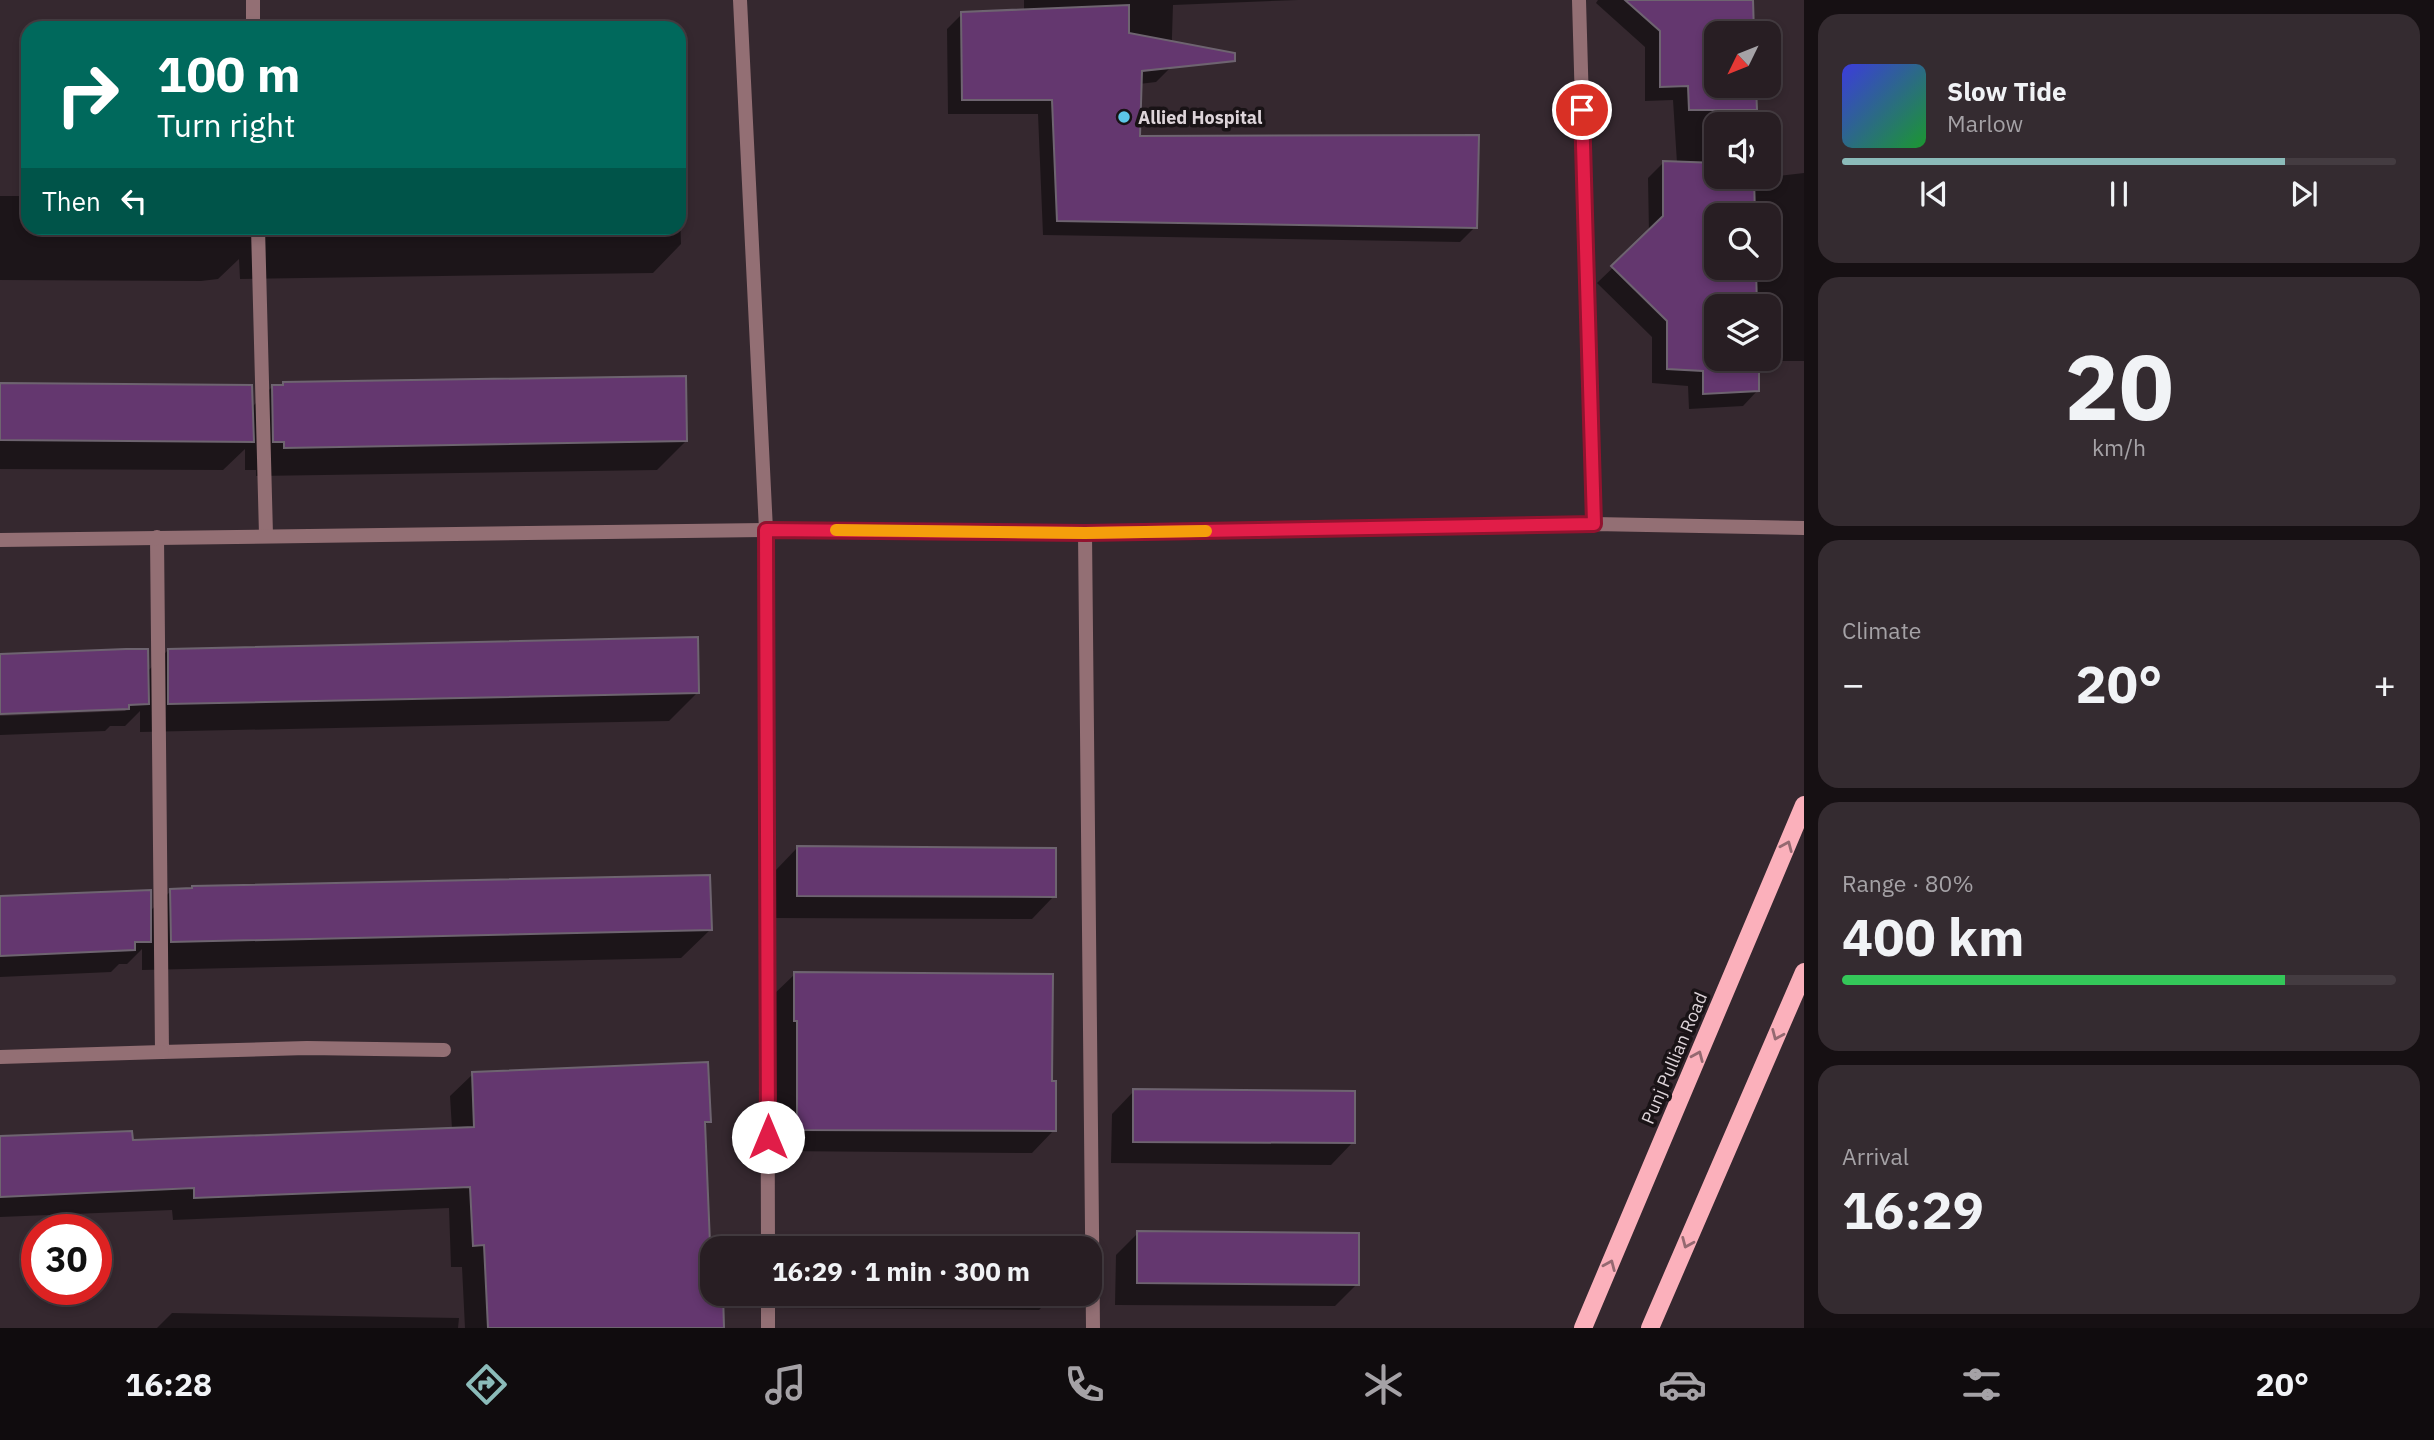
<!DOCTYPE html>
<meta charset="utf-8">
<style>
:root{--surface:#281e23;--page:#342b30;--text:#f1f3f6;--muted:#a5a2a6;--line:#443c41;--accent:#8bbbb9}
body{margin:0;font-family:"IBM Plex Sans",sans-serif;background:var(--page);color:var(--text);height:100vh;display:flex;flex-direction:column;font-size:26px;white-space:nowrap}
*{box-sizing:border-box;margin:0}
p{font-size:23px;color:var(--muted)}
.icon{flex:none;width:38px;height:38px;fill:none;stroke:currentColor;stroke-width:2;stroke-linecap:round;stroke-linejoin:round}
.map{position:relative;flex:1;overflow:hidden}
.side{display:flex;flex-direction:column;gap:14px;padding:14px;background:#161013;width:630px}
.side>*{flex:none}
.top-card{position:absolute;left:21px;top:21px;width:665px;height:214px;border-radius:21px;box-shadow:0 4px 10px #0003,0 0 0 2px var(--line);background:#00695c;color:#fff;overflow:hidden}
.needle{width:46px;rotate:227deg}
.fabs{position:absolute;left:1704px;top:21px;display:grid;gap:14px}
.fabs a{display:grid;place-items:center;width:77px;height:77px;border-radius:14px;background:var(--surface);box-shadow:0 4px 10px #0003,0 0 0 2px var(--line);font-size:35px}
.speed{position:absolute;left:21px;top:1214px;display:flex;gap:14px;font-size:35px;font-weight:700;text-align:center}
.speed>*{display:grid;place-content:center;width:91px;height:91px;border-radius:50%;background:var(--surface);box-shadow:0 4px 10px #0003,0 0 0 2px var(--line);line-height:1}
.speed .limit{border:10px solid #d22;background:#fff;color:#111}
.pin{position:absolute;display:grid;place-items:center;width:60px;height:60px;color:#fff;margin:-30px;border:4px solid #fff;border-radius:50%;box-shadow:0 2px 7px #0007}
.me{position:absolute;width:77px;margin:-38px;rotate:0deg;stroke-linejoin:round;filter:drop-shadow(0 0 5px #0008)}
.turn{display:flex;align-items:center;gap:24px;height:147px;padding:0 21px;font-size:32px}
.turn .icon{width:91px;height:91px;stroke-width:2.5}
.turn b{display:block;font-size:49px;line-height:60px}
.then{display:flex;align-items:center;height:66px;padding:0 21px;background:#0003;gap:14px;font-size:26px}
.big{font-size:52px;font-weight:700;line-height:1.1}
.side .tile{flex:1;display:flex;flex-direction:column;justify-content:center;gap:10px;min-width:0;padding:0 24px;border-radius:21px;background:var(--page)}
.side .dial{align-items:center;gap:0}
.dial b{font-size:91px;line-height:1}
.song{display:flex;align-items:center;gap:21px}
.cover{width:84px;height:84px;border-radius:10px;background:linear-gradient(135deg,hsl(240 70% 55%),hsl(130 70% 35%))}
.played{height:7px;border-radius:4px;background:linear-gradient(90deg,var(--accent) 80%,var(--line) 80%)}
.keys{display:flex;justify-content:space-around;direction:ltr}
.heat{display:flex;justify-content:space-between;align-items:center;font-size:38px;direction:ltr}
.charge{height:10px;border-radius:5px;background:linear-gradient(90deg,#34c759 80%,var(--line) 0)}
.trip{position:absolute;left:700px;top:1236px;width:402px;height:70px;border-radius:21px;background:var(--surface);box-shadow:0 4px 10px #0003,0 0 0 2px var(--line);font-weight:700;line-height:70px;text-align:center}
.menu{display:flex;height:112px;justify-content:space-around;align-items:center;background:#100c0e;color:var(--muted)}
.menu .icon{width:49px;height:49px}
.menu .active{color:var(--accent)}
.menu b{font-size:32px;color:var(--text)}
main{display:flex;flex:1;min-height:0}
.map>svg:first-child{display:block}
.shadow{fill:#0007;fill-rule:evenodd}
.building{fill:#64376f;stroke:#6e6470;stroke-width:2}
.lines{fill:none;stroke-linecap:round;stroke-linejoin:round}
.street{stroke:#936f74;stroke-width:14}
.primary{stroke:#fbb0bb;stroke-width:18}
.oneway{stroke:#956971}
.route-casing{stroke:#92132f;stroke-width:18}
.route{stroke:#e11d48;stroke-width:12}
.slow{stroke:#f59e0b;stroke-width:12}
.poi-dot{fill:#5cc7e8;stroke:#191316;stroke-width:2.5}
.labels{text-anchor:middle;dominant-baseline:central;stroke-width:7;stroke-linejoin:round;paint-order:stroke}
.poi-label{font-size:18px;font-weight:bold;fill:#ddd4d9;stroke:#191316;text-anchor:start}
.street-label{font-size:18px;fill:#ddd4d9;stroke:#191316}
</style>
<main>
<div class="map">
<svg width="1804" height="1328" viewBox="0 0 1804 1328">
<rect width="100%" height="100%" fill="#35282f"/>
<!-- shadow -->
<g class="shadow">
<path d="M1024,0H1298L1173,5L1171,67L1156,82L1139,84L1138,138L1475,227L1460,242L1043,235L1038,114H948L947,29L962,14L1024,11Z"/>
<path d="M1598,0H1752L1753,33H1717V86H1754L1755,109L1751,113V124H1717V177H1769L1804,173V361H1757L1758,390L1743,406L1689,409L1688,386L1652,383V337L1597,283L1649,233L1648,178L1664,162L1677,163L1673,100L1645,101V47L1596,3ZM1717,215H1769V268H1717ZM1717,306H1769V359H1717Z"/>
<path d="M679,181L681,244L653,273L240,279L239,259L218,279L201,281L0,280V196H28V228H679Z"/>
<path d="M284,383L686,441L657,470L256,476V470H245V449L223,470L0,469V385L251,408L272,387H281Z"/>
<path d="M168,650L698,692L669,721L140,732V711L125,726H110L105,731L0,735V716L125,711L128,708L0,713V656L147,672Z"/>
<path d="M797,848L1054,896L1032,919L775,918V871Z"/>
<path d="M171,891L710,930L681,958L142,970V949L127,964H119L111,972L0,977V897L149,912Z"/>
<path d="M795,974L1051,1083L1054,1130L1032,1153L775,1151L776,1043H772V996Z"/>
<path d="M473,1074L709,1121L703,1127L709,1270H712V1293L722,1328H465L462,1267H451L449,1208L173,1220L172,1210L0,1217V1138L131,1142L452,1129L450,1096Z"/>
<path d="M1134,1091L1353,1142L1331,1165L1111,1163L1112,1114Z"/>
<path d="M1138,1233L1357,1284L1335,1306L1115,1305L1116,1255Z"/>
<path d="M805,1239L1062,1240V1248H796Z"/>
<path d="M783,1293H1056L1039,1310L783,1308Z"/>
<path d="M172,1313L459,1318L458,1328H157Z"/>
</g>
<!-- building -->
<g class="building">
<path d="M1625,0H1753L1754,33H1717V86H1756L1757,110H1689L1688,86L1660,87V31Z"/>
<path d="M1129,5V33L1235,53V61L1142,71L1140,136L1479,135L1477,228L1057,221L1052,100H962L961,12Z"/>
<path d="M1663,161L1717,163V177H1754L1755,215H1717V268H1756L1757,306H1717V359H1759V391L1703,394V371L1667,369V321L1611,266L1663,216Z"/>
<path d="M686,376L687,441L284,448V442H273L272,385H283V382Z"/>
<path d="M0,383L252,385L254,442L0,440Z"/>
<path d="M698,637L699,693L168,704V649Z"/>
<path d="M126,649H148L149,704L129,705V709L0,714V654Z"/>
<path d="M797,846L1056,848V897L797,896Z"/>
<path d="M710,875L712,930L171,942L170,889L192,888V886Z"/>
<path d="M151,890V942H135V950L0,956V896Z"/>
<path d="M794,972L1053,974L1052,1081H1056V1131L797,1130V1021H794Z"/>
<path d="M708,1062L711,1122H705L711,1268H712V1293H723L724,1328H488L484,1245L473,1246L470,1187L194,1198V1188L0,1197V1136L132,1131L133,1140L474,1127L472,1072Z"/>
<path d="M1133,1089L1355,1091V1143L1133,1142Z"/>
<path d="M1137,1231L1359,1233V1285L1137,1283Z"/>
</g>
<g class="lines">
<!-- street -->
<g class="street">
<path d="M253,0V28"/>
<path d="M740,0L766,530L768,1248"/>
<path d="M1579,0L1594,524"/>
<path d="M258,228L266,535"/>
<path d="M1085,533L1093,1328"/>
<path d="M157,537L162,1052L307,1048L444,1050"/>
<path d="M0,540L766,530L1085,533L1594,524L1804,528"/>
<path d="M0,1057L162,1052"/>
<path d="M768,1293V1328"/>
</g>
<!-- primary -->
<g class="primary">
<path d="M1583,1328L1804,805"/>
<path d="M1650,1328L1804,972"/>
</g>
</g>
<!-- one-way arrows -->
<defs><path id="oneway-chevron" d="M-2-3.5L2.5 0L-2 3.5" fill="none" stroke-width="1.6" stroke-linecap="round" stroke-linejoin="round" transform="scale(1.75)"/></defs>
<g class="oneway">
<use href="#oneway-chevron" transform="translate(1787 846) rotate(-67)"/>
<use href="#oneway-chevron" transform="translate(1777 1035) rotate(113)"/>
<use href="#oneway-chevron" transform="translate(1698 1056) rotate(-67)"/>
<use href="#oneway-chevron" transform="translate(1687 1243) rotate(113)"/>
<use href="#oneway-chevron" transform="translate(1610 1265) rotate(-67)"/>
</g>
<g class="lines">
<!-- route casing -->
<g class="route-casing">
<path id="route" d="M768,1137L766,530L1085,533L1594,524L1582,110"/>
</g>
<!-- route -->
<use href="#route" class="route"/>
<!-- slow -->
<path class="slow" d="M836,530L1085,533L1206,531"/>
</g>
<!-- markers -->
<circle class="poi-dot" cx="1124" cy="117" r="7"/>
<g class="labels">
<!-- poi labels -->
<g class="poi-label">
<text x="1138" y="117">Allied Hospital</text>
</g>
<!-- street labels -->
<g class="street-label">
<text transform="translate(1674 1058) rotate(-67)">Punj Pullian Road</text>
</g>
</g>
</svg>
<div class="fabs">
<a><svg class="needle" viewBox="-14 -14 28 28"><path d="M0-13l5 13h-10z" fill="#e53935"/><path d="M0 13l5-13h-10z" fill="#a5a2a6"/></svg></a>
<a><svg class="icon" aria-label="sound" viewBox="0 0 24 24"><path d="M4 9h4l5-4v14l-5-4H4zM17 9q2 3 0 6"/></svg></a>
<a><svg class="icon" aria-label="search" viewBox="0 0 24 24"><circle cx="10" cy="10" r="6"/><path d="M15 15l6 6"/></svg></a>
<a><svg class="icon" aria-label="layers" viewBox="0 0 24 24"><path d="M12 4l9 5-9 5-9-5zM3 14l9 5 9-5"/></svg></a>
</div>
<div class="speed"><div class="limit">30</div></div>
<div class="pin" style="left:1582px;top:110px;background:#d93025"><svg class="icon" aria-label="arrive" viewBox="0 0 24 24"><path d="M6 21V4h12l-3 4 3 4H6"/></svg></div>
<svg class="me" style="left:768px;top:1137px" viewBox="-20 -20 40 40"><circle r="19" fill="#fff"/><path d="M0-13L10 11 0 6-10 11z" fill="#e11d48"/></svg>
<div class="trip">16:29 · 1 min · 300 m</div>
<div class="top-card">
<div class="turn"><svg class="icon" aria-label="right" viewBox="0 0 24 24"><path d="M7 20v-9h11M14 6l5 5-5 5"/></svg><div><b>100 m</b>Turn right</div></div>
<div class="then">Then<svg class="icon" aria-label="left" viewBox="0 0 24 24"><path d="M17 20v-9H6M10 6l-5 5 5 5"/></svg></div>
</div>
</div>
<section class="side">
<div class="tile">
<div class="song"><i class="cover"></i><div><b>Slow Tide</b><p>Marlow</p></div></div>
<div class="played"></div>
<div class="keys"><svg class="icon" aria-label="previous" viewBox="0 0 24 24"><path d="M18 5L8 12l10 7zM5 5v14"/></svg><svg class="icon" aria-label="pause" viewBox="0 0 24 24"><path d="M8 5v14M16 5v14"/></svg><svg class="icon" aria-label="next" viewBox="0 0 24 24"><path d="M6 5l10 7-10 7zM19 5v14"/></svg></div>
</div>
<div class="tile dial"><b>20</b><p>km/h</p></div>
<div class="tile"><p>Climate</p>
<div class="heat"><a>−</a><b class="big">20°</b><a>+</a></div>
</div>
<div class="tile"><p>Range · 80%</p><b class="big">400 km</b><div class="charge"></div></div>
<div class="tile"><p>Arrival</p><b class="big">16:29</b></div>
</section>
</main>
<nav class="menu">
<b>16:28</b>
<svg class="icon active" aria-label="directions" viewBox="0 0 24 24"><path d="M12 3l9 9-9 9-9-9zM9 14v-3h6M13 9l2 2-2 2"/></svg>
<svg class="icon" aria-label="music" viewBox="0 0 24 24"><path d="M9 18V5l10-2v13"/><circle cx="6" cy="18" r="3"/><circle cx="16" cy="16" r="3"/></svg>
<svg class="icon" aria-label="phone" viewBox="0 0 24 24"><path d="M5 4h4l2 5-3 2q2 4 5 5l2-3 5 2v4C11 20 4 13 5 4z"/></svg>
<svg class="icon" aria-label="climate" viewBox="0 0 24 24"><path d="M12 3v18M4 7l16 10M4 17L20 7"/></svg>
<svg class="icon" aria-label="car" viewBox="0 0 24 24"><path d="M5 17H2v-5l4-1 3-4h7l3 4 3 1v5h-3M9 17h6M6 11h13"/><circle cx="7" cy="17" r="2"/><circle cx="17" cy="17" r="2"/></svg>
<svg class="icon" aria-label="filters" viewBox="0 0 24 24"><path d="M4 7h16M4 17h16"/><circle cx="9" cy="7" r="2"/><circle cx="15" cy="17" r="2"/></svg>
<b>20°</b>
</nav>
